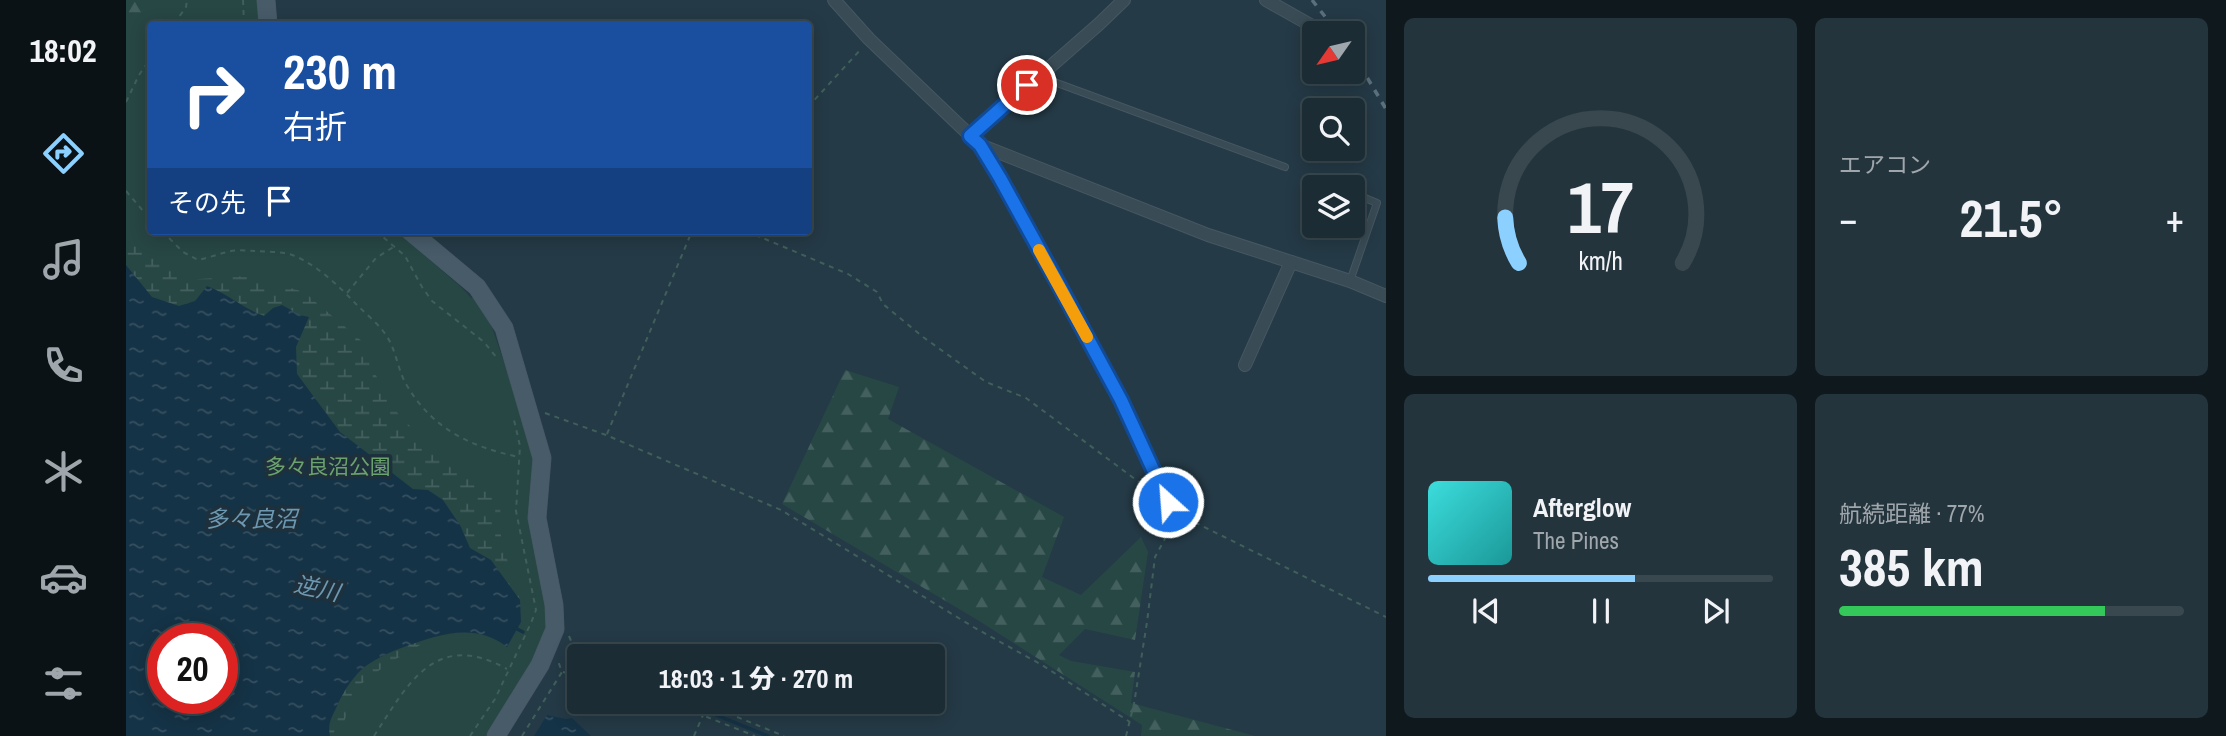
<!DOCTYPE html>
<html lang="ja">
<meta charset="utf-8">
<style>
:root{--surface:#1b2c34;--page:#24343c;--text:#f1f3f6;--muted:#a0a7ac;--line:#39484f;--accent:#8cd0ff}
body{margin:0;font-family:"Archivo Narrow","Noto Sans JP",sans-serif;background:var(--page);color:var(--text);height:100vh;display:flex;flex-direction:column;font-size:26px;white-space:nowrap}
*{box-sizing:border-box;margin:0}
p{font-size:23px;color:var(--muted)}
.icon{flex:none;width:38px;height:38px;fill:none;stroke:currentColor;stroke-width:2;stroke-linecap:round;stroke-linejoin:round}
.map{position:relative;flex:1;overflow:hidden}
.sheet{display:flex;flex-direction:column;gap:18px;padding:18px;background:#0f181d;width:840px}
.sheet>*{flex:none}
.banner{position:absolute;left:21px;top:21px;width:665px;height:214px;border-radius:7px;box-shadow:0 4px 18px #0003,0 0 0 2px var(--line);background:#1a4fa0;color:#fff;overflow:hidden}
.needle{width:46px;rotate:236deg}
.fabs{position:absolute;left:1176px;top:21px;display:grid;gap:14px}
.fabs a{display:grid;place-items:center;width:63px;height:63px;border-radius:7px;background:var(--surface);box-shadow:0 4px 18px #0003,0 0 0 2px var(--line);font-size:35px}
.speed{position:absolute;left:21px;top:623px;display:flex;gap:14px;font-size:35px;font-weight:700;text-align:center}
.speed>*{display:grid;place-content:center;width:91px;height:91px;border-radius:50%;background:var(--surface);box-shadow:0 4px 18px #0003,0 0 0 2px var(--line);line-height:1}
.speed .limit{border:10px solid #d22;background:#fff;color:#111}
.pin{position:absolute;display:grid;place-items:center;width:60px;height:60px;color:#fff;margin:-30px;border:4px solid #fff;border-radius:50%;box-shadow:0 2px 7px #0007}
.me{position:absolute;width:77px;margin:-38px;rotate:334deg;stroke-linejoin:round;filter:drop-shadow(0 0 5px #0008)}
.turn{display:flex;align-items:center;gap:24px;height:147px;padding:0 21px;font-size:32px}
.turn .icon{width:91px;height:91px;stroke-width:2.5}
.turn b{display:block;font-size:49px;line-height:60px}
.then{display:flex;align-items:center;height:66px;padding:0 21px;background:#0003;gap:14px;font-size:26px}
.big{font-size:52px;font-weight:800;line-height:1.1}
.sheet .widget{flex:1;display:flex;flex-direction:column;justify-content:center;gap:10px;min-width:0;padding:0 24px;border-radius:10px;background:var(--page)}
.sheet .dial{align-items:center;gap:0}
.dial svg{height:182px;overflow:visible;fill:none;stroke:var(--line);stroke-width:7;stroke-linecap:round;text-anchor:middle}
.dial text{fill:var(--text);stroke:none}
.song{display:flex;align-items:center;gap:21px}
.cover{width:84px;height:84px;border-radius:10px;background:linear-gradient(135deg,hsl(180 70% 55%),hsl(180 70% 35%))}
.played{height:7px;border-radius:4px;background:linear-gradient(90deg,var(--accent) 60%,var(--line) 60%)}
.keys{display:flex;justify-content:space-around;direction:ltr}
.heat{display:flex;justify-content:space-between;align-items:center;font-size:38px;direction:ltr}
.charge{height:10px;border-radius:5px;background:linear-gradient(90deg,#34c759 77%,var(--line) 0)}
.sheet .tiles{flex:1;display:grid;gap:18px;grid-template-columns:repeat(2,1fr)}
.trip{position:absolute;left:441px;top:644px;width:378px;height:70px;border-radius:7px;background:var(--surface);box-shadow:0 4px 18px #0003,0 0 0 2px var(--line);font-weight:800;line-height:70px;text-align:center}
main{display:flex;flex:1;min-height:0}
.tab-bar{display:flex;flex-direction:column;width:126px;justify-content:space-around;align-items:center;background:#0b1215;color:var(--muted)}
.tab-bar .icon{width:49px;height:49px}
.tab-bar .on{color:var(--accent)}
.tab-bar b{font-size:32px;color:var(--text)}
.map>svg:first-child{display:block}
.green{fill:#274744;fill-rule:evenodd}
.forest{fill:url(#forest-firs)}
.wetland{fill:url(#wetland-marsh)}
.water{fill:url(#water-ripples);fill-rule:evenodd}
.lines{fill:none;stroke-linecap:round;stroke-linejoin:round}
.stream{stroke:#153346;stroke-width:3.5}
.lane-casing{stroke:#465762;stroke-width:8}
.street-casing{stroke:#465762;stroke-width:14}
.secondary-casing{stroke:#465762;stroke-width:19}
.path{stroke:#405f5b;stroke-width:2;stroke-dasharray:5 5;stroke-linecap:butt}
.lane{stroke:#394b55;stroke-width:6}
.street{stroke:#394b55;stroke-width:12}
.secondary{stroke:#475b69;stroke-width:18}
.rail{stroke:#5b707d;stroke-width:3.5;stroke-dasharray:7 7;stroke-linecap:butt}
.route-casing{stroke:#114b97;stroke-width:18}
.route{stroke:#1a73e8;stroke-width:12}
.slow{stroke:#f59e0b;stroke-width:12}
.labels{text-anchor:middle;dominant-baseline:central;stroke-width:7;stroke-linejoin:round;paint-order:stroke}
.park-label{font-size:21px;fill:#6ca26d;stroke:#1e303b}
.water-label{font-size:23px;font-style:italic;fill:#6d98b1;stroke:#1e303b}
</style>
<main>
<nav class="tab-bar">
<b>18:02</b>
<svg class="icon on" aria-label="directions" viewBox="0 0 24 24"><path d="M12 3l9 9-9 9-9-9zM9 14v-3h6M13 9l2 2-2 2"/></svg>
<svg class="icon" aria-label="music" viewBox="0 0 24 24"><path d="M9 18V5l10-2v13"/><circle cx="6" cy="18" r="3"/><circle cx="16" cy="16" r="3"/></svg>
<svg class="icon" aria-label="phone" viewBox="0 0 24 24"><path d="M5 4h4l2 5-3 2q2 4 5 5l2-3 5 2v4C11 20 4 13 5 4z"/></svg>
<svg class="icon" aria-label="climate" viewBox="0 0 24 24"><path d="M12 3v18M4 7l16 10M4 17L20 7"/></svg>
<svg class="icon" aria-label="car" viewBox="0 0 24 24"><path d="M5 17H2v-5l4-1 3-4h7l3 4 3 1v5h-3M9 17h6M6 11h13"/><circle cx="7" cy="17" r="2"/><circle cx="17" cy="17" r="2"/></svg>
<svg class="icon" aria-label="filters" viewBox="0 0 24 24"><path d="M4 7h16M4 17h16"/><circle cx="9" cy="7" r="2"/><circle cx="15" cy="17" r="2"/></svg>
</nav>
<div class="map">
<svg width="1260" height="736" viewBox="0 0 1260 736">
<defs>
<pattern id="forest-firs" width="22" height="20" patternUnits="userSpaceOnUse" patternTransform="scale(1.75)"><rect width="22" height="20" fill="#274744"/><path d="M5 1l3.5 6h-7zM16 11l3.5 6h-7z" fill="#44605e"/></pattern>
<pattern id="wetland-marsh" width="20" height="14" patternUnits="userSpaceOnUse" patternTransform="scale(1.75)"><rect width="20" height="14" fill="#274744"/><path d="M1 5h8M5 5V1M11 12h8M15 12V8" fill="none" stroke="#44605e"/></pattern>
<pattern id="water-ripples" width="26" height="14" patternUnits="userSpaceOnUse" patternTransform="scale(1.75)"><rect width="26" height="14" fill="#153346"/><path d="M2 4q2-2 4 0t4 0M15 11q2-2 4 0t4 0" fill="none" stroke="#354f60"/></pattern>
</defs>
<rect width="100%" height="100%" fill="#243a46"/>
<!-- green -->
<path class="green" d="M0,0H134L135,24H24V231H270L335,287L345,298H350L362,316L408,448L422,615V633L412,655L362,736H0ZM37,639H96V698H37Z"/>
<!-- forest -->
<g class="forest">
<path d="M0,0H25L27,24H24V30L0,39Z"/>
<path d="M719,370L773,387L762,419L938,517L916,577L955,595L1015,537L1022,552L1009,640L959,629L933,655L945,661L1009,672L1005,703L1129,736H1015L1016,725L850,619L656,504Z"/>
</g>
<!-- wetland -->
<g class="wetland">
<path d="M0,231L18,251L57,280L123,276L178,292L238,343L247,369L264,405L313,457L374,493L375,540L394,600L365,560L344,548L334,525L302,490L287,489L214,432L171,373L170,347L174,315L156,305L147,308L139,316L121,310L101,294L53,306L26,298L0,265Z"/>
<path d="M313,634L263,663L231,687L215,730L216,736H204C201,723 206,716 211,705C232,659 269,651 313,634Z"/>
</g>
<!-- water -->
<g class="water">
<path d="M0,265L26,297L53,306L69,301L81,286C104,295 116,308 138,316L147,308L156,305L174,315L183,317L170,347L171,374L214,432L244,455L259,456L265,472L287,489L302,490L317,500L334,525L344,548L365,560L394,600L395,622L381,647C349,622 313,634 278,647C264,652 246,660 235,670C225,680 217,692 211,706C206,717 201,724 204,736H0ZM37,639H96V698H37Z"/>
<path d="M421,715L440,719L446,718L465,736H408Z"/>
</g>
<g class="lines">
<!-- stream -->
<g class="stream">
<path d="M389,628L397,632"/>
<path d="M441,654L453,662"/>
<path d="M558,702L642,736"/>
</g>
<!-- lane casing -->
<g class="lane-casing">
<g id="lane">
<path d="M912,76L1159,167"/>
<path d="M855,147L874,178C914,252 957,325 995,400C1013,438 1025,481 1052,514"/>
<path d="M1224,281L1251,203L1227,193"/>
</g>
</g>
<!-- street casing -->
<g class="street-casing">
<g id="street">
<path d="M708,0L743,39L854,145L1082,235L1224,281L1260,296"/>
<path d="M1140,0L1188,27"/>
<path d="M844,137L973,24L998,0"/>
<path d="M1119,365L1165,262"/>
</g>
</g>
<!-- secondary casing -->
<g class="secondary-casing">
<g id="secondary">
<path d="M140,0L142,24"/>
<path d="M284,231L351,287L378,328L416,458L411,518L428,605L429,629L414,665L370,736"/>
</g>
</g>
<!-- path -->
<g class="path">
<path d="M117,0L118,24"/>
<path d="M48,24L60,7L61,0"/>
<path d="M0,102L13,75L24,59"/>
<path d="M682,107L736,48"/>
<path d="M0,191L24,219"/>
<path d="M36,231L57,252L72,260C82,258 92,254 102,252C110,249 121,251 129,251C143,252 159,251 171,257C193,267 214,287 230,304C242,316 258,328 265,344C271,357 273,372 280,384C306,429 345,447 393,457"/>
<path d="M250,231L279,256L296,287L306,301L358,342L371,358"/>
<path d="M620,231L722,274L751,292L757,304L797,337L860,382L900,398L1025,491"/>
<path d="M221,293L250,258L269,246"/>
<path d="M419,413L480,435L655,510L849,628L916,665L1004,722"/>
<path d="M481,434L566,231"/>
<path d="M1060,518L1260,617"/>
<path d="M443,636L448,648L464,656"/>
<path d="M437,672L453,676"/>
<path d="M543,702L629,736"/>
<path d="M574,702L658,736"/>
<path d="M248,736C282,684 309,629 381,669"/>
<path d="M344,736L369,699L405,623L410,610L390,511L394,446L388,420"/>
<path d="M396,736L436,672L432,661"/>
<path d="M568,736L577,715"/>
<path d="M1000,736L1008,704L1021,622L1029,557L1047,524"/>
</g>
<!-- lane -->
<use href="#lane" class="lane"/>
<!-- street -->
<use href="#street" class="street"/>
<!-- secondary -->
<use href="#secondary" class="secondary"/>
<!-- rail -->
<g class="rail">
<path d="M1186,0L1212,33"/>
<path d="M1227,54L1260,109"/>
</g>
</g>
<g class="lines">
<!-- route casing -->
<g class="route-casing">
<path id="route" d="M901,85L844,136L854,145L874,178L934,287L995,400L1042,502"/>
</g>
<!-- route -->
<use href="#route" class="route"/>
<!-- slow -->
<path class="slow" d="M913,250L961,337"/>
</g>
<g class="labels">
<!-- park labels -->
<g class="park-label">
<text x="202" y="466">多々良沼公園</text>
</g>
<!-- water labels -->
<g class="water-label">
<text x="125" y="518">多々良沼</text>
<text transform="translate(191 588) rotate(12)">逆川</text>
</g>
</g>
</svg>
<div class="fabs">
<a><svg class="needle" viewBox="-14 -14 28 28"><path d="M0-13l5 13h-10z" fill="#e53935"/><path d="M0 13l5-13h-10z" fill="#a0a7ac"/></svg></a>
<a><svg class="icon" aria-label="search" viewBox="0 0 24 24"><circle cx="10" cy="10" r="6"/><path d="M15 15l6 6"/></svg></a>
<a><svg class="icon" aria-label="layers" viewBox="0 0 24 24"><path d="M12 4l9 5-9 5-9-5zM3 14l9 5 9-5"/></svg></a>
</div>
<div class="speed"><div class="limit">20</div></div>
<div class="pin" style="left:901px;top:85px;background:#d93025"><svg class="icon" aria-label="arrive" viewBox="0 0 24 24"><path d="M6 21V4h12l-3 4 3 4H6"/></svg></div>
<svg class="me" style="left:1042px;top:502px" viewBox="-20 -20 40 40"><circle r="17" fill="#1a73e8" stroke="#fff" stroke-width="3"/><path d="M0-11L8 9 0 5-8 9z" fill="#fff"/></svg>
<div class="trip">18:03 · 1 分 · 270 m</div>
<div class="banner">
<div class="turn"><svg class="icon" aria-label="right" viewBox="0 0 24 24"><path d="M7 20v-9h11M14 6l5 5-5 5"/></svg><div><b>230 m</b>右折</div></div>
<div class="then">その先<svg class="icon" aria-label="arrive" viewBox="0 0 24 24"><path d="M6 21V4h12l-3 4 3 4H6"/></svg></div>
</div>
</div>
<section class="sheet">
<div class="tiles">
<div class="widget dial"><svg viewBox="0 0 100 80">
<path d="M14 69A42 42 0 1 1 86 69"/>
<path d="M14 69A42 42 0 0 1 8 49" stroke="#8cd0ff"/>
<text x="50" y="56" font-size="32" font-weight="700">17</text>
<text x="50" y="72" font-size="11">km/h</text>
</svg></div>
<div class="widget"><p>エアコン</p>
<div class="heat"><a>−</a><b class="big">21.5°</b><a>+</a></div>
</div>
<div class="widget">
<div class="song"><i class="cover"></i><div><b>Afterglow</b><p>The Pines</p></div></div>
<div class="played"></div>
<div class="keys"><svg class="icon" aria-label="previous" viewBox="0 0 24 24"><path d="M18 5L8 12l10 7zM5 5v14"/></svg><svg class="icon" aria-label="pause" viewBox="0 0 24 24"><path d="M8 5v14M16 5v14"/></svg><svg class="icon" aria-label="next" viewBox="0 0 24 24"><path d="M6 5l10 7-10 7zM19 5v14"/></svg></div>
</div>
<div class="widget"><p>航続距離 · 77%</p><b class="big">385 km</b><div class="charge"></div></div>
</div>
</section>
</main>
